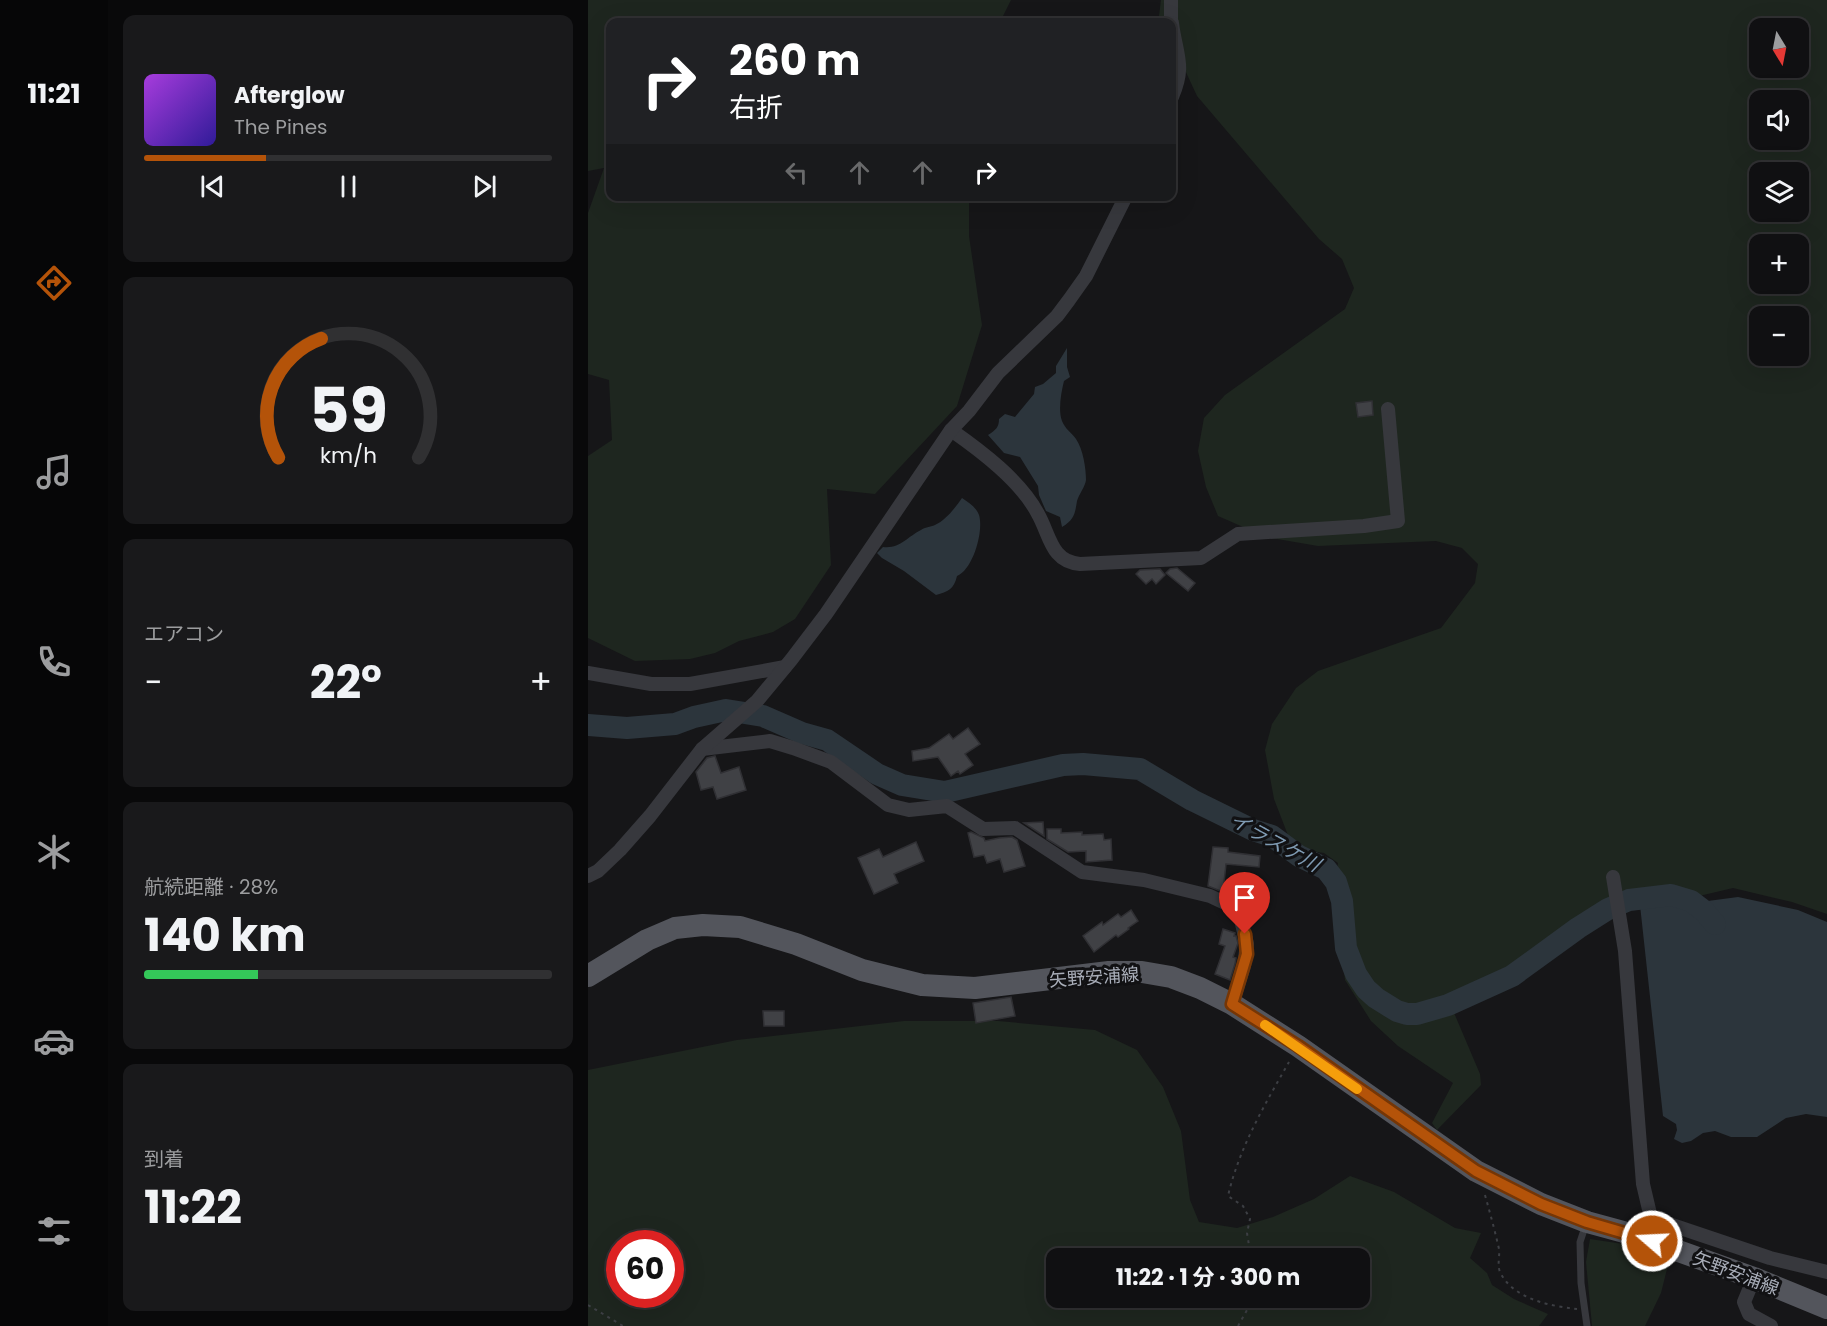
<!DOCTYPE html>
<html lang="ja">
<meta charset="utf-8">
<style>
:root{--surface:#101012;--page:#19191b;--text:#f1f3f6;--muted:#9c9d9f;--line:#303032;--accent:#b45309}
body{margin:0;font-family:Poppins,"Noto Sans JP",sans-serif;background:var(--page);color:var(--text);height:100vh;display:flex;flex-direction:column;font-size:22px;white-space:nowrap}
*{box-sizing:border-box;margin:0}
p{font-size:20px;color:var(--muted)}
.icon{flex:none;width:33px;height:33px;fill:none;stroke:currentColor;stroke-width:2;stroke-linecap:round;stroke-linejoin:round}
.map{position:relative;flex:1;overflow:hidden}
.panel{display:flex;flex-direction:column;gap:15px;padding:15px;background:#09090a;width:480px}
.panel>*{flex:none}
.banner{position:absolute;left:18px;top:18px;width:570px;height:183px;border-radius:12px;box-shadow:0 6px 24px #0002,0 0 0 2px var(--line);background:#202124;color:#fff;overflow:hidden}
.needle{width:39px;rotate:170deg}
.controls{position:absolute;left:1161px;top:18px;display:grid;gap:12px}
.controls a{display:grid;place-items:center;width:60px;height:60px;border-radius:12px;background:var(--surface);box-shadow:0 6px 24px #0002,0 0 0 2px var(--line);font-size:30px}
.speed{position:absolute;left:18px;top:1230px;display:flex;gap:12px;font-size:30px;font-weight:700;text-align:center}
.speed>*{display:grid;place-content:center;width:78px;height:78px;border-radius:50%;background:var(--surface);box-shadow:0 6px 24px #0002,0 0 0 2px var(--line);line-height:1}
.speed .limit{border:9px solid #d22;background:#fff;color:#111}
.pin{position:absolute;display:grid;place-items:center;width:51px;height:51px;color:#fff;margin:-62px -26px;border-radius:50% 50% 50% 0;rotate:-45deg;box-shadow:0 0 6px #0007}
.pin .icon{rotate:45deg}
.me{position:absolute;width:66px;margin:-33px;rotate:289deg;stroke-linejoin:round;filter:drop-shadow(0 0 4px #0008)}
.turn{display:flex;align-items:center;gap:21px;height:126px;padding:0 24px;font-size:27px}
.turn .icon{width:78px;height:78px;stroke-width:2.5}
.turn b{display:block;font-size:42px;line-height:51px}
.lanes{display:flex;align-items:center;height:57px;padding:0 24px;background:#0003;justify-content:center;gap:30px;direction:ltr}
.lanes .off{opacity:.35}
.big{font-size:45px;font-weight:700;line-height:1.1}
.panel .card{flex:1;display:flex;flex-direction:column;justify-content:center;gap:9px;min-width:0;padding:0 21px;border-radius:12px;background:var(--page)}
.panel .dial{align-items:center;gap:0}
.dial svg{height:156px;overflow:visible;fill:none;stroke:var(--line);stroke-width:7;stroke-linecap:round;text-anchor:middle}
.dial text{fill:var(--text);stroke:none}
.song{display:flex;align-items:center;gap:18px}
.cover{width:72px;height:72px;border-radius:9px;background:linear-gradient(135deg,hsl(280 70% 55%),hsl(250 70% 35%))}
.played{height:6px;border-radius:3px;background:linear-gradient(90deg,var(--accent) 30%,var(--line) 30%)}
.keys{display:flex;justify-content:space-around;direction:ltr}
.heat{display:flex;justify-content:space-between;align-items:center;font-size:33px;direction:ltr}
.charge{height:9px;border-radius:4px;background:linear-gradient(90deg,#34c759 28%,var(--line) 0)}
.trip{position:absolute;left:458px;top:1248px;width:324px;height:60px;border-radius:12px;background:var(--surface);box-shadow:0 6px 24px #0002,0 0 0 2px var(--line);font-weight:700;line-height:60px;text-align:center}
main{display:flex;flex:1;min-height:0}
.tab-bar{display:flex;flex-direction:column;width:108px;justify-content:space-around;align-items:center;background:#060607;color:var(--muted)}
.tab-bar .icon{width:42px;height:42px}
.tab-bar .current{color:var(--accent)}
.tab-bar b{font-size:27px;color:var(--text)}
.map>svg:first-child{display:block}
.green{fill:#1e261f;fill-rule:evenodd}
.water{fill:#2c353c}
.lines{fill:none;stroke-linecap:round;stroke-linejoin:round}
.river{stroke:#2c353c;stroke-width:22}
.building{fill:#404145;stroke:#303034;stroke-width:1.5}
.path{stroke:#3d3f44;stroke-width:2;stroke-dasharray:3 4.5;stroke-linecap:butt}
.lane{stroke:#37383d;stroke-width:7}
.street{stroke:#37383d;stroke-width:14}
.primary{stroke:#53555c;stroke-width:22}
.route-casing{stroke:#753606;stroke-width:15}
.route{stroke:#b45309;stroke-width:10}
.slow{stroke:#f59e0b;stroke-width:10}
.labels{text-anchor:middle;dominant-baseline:central;stroke-width:6;stroke-linejoin:round;paint-order:stroke}
.street-label{font-size:18px;fill:#a8adb8;stroke:#111113}
.water-label{font-size:20px;font-style:italic;fill:#7f9bb3;stroke:#111113}
</style>
<main>
<nav class="tab-bar">
<b>11:21</b>
<svg class="icon current" aria-label="directions" viewBox="0 0 24 24"><path d="M12 3l9 9-9 9-9-9zM9 14v-3h6M13 9l2 2-2 2"/></svg>
<svg class="icon" aria-label="music" viewBox="0 0 24 24"><path d="M9 18V5l10-2v13"/><circle cx="6" cy="18" r="3"/><circle cx="16" cy="16" r="3"/></svg>
<svg class="icon" aria-label="phone" viewBox="0 0 24 24"><path d="M5 4h4l2 5-3 2q2 4 5 5l2-3 5 2v4C11 20 4 13 5 4z"/></svg>
<svg class="icon" aria-label="climate" viewBox="0 0 24 24"><path d="M12 3v18M4 7l16 10M4 17L20 7"/></svg>
<svg class="icon" aria-label="car" viewBox="0 0 24 24"><path d="M5 17H2v-5l4-1 3-4h7l3 4 3 1v5h-3M9 17h6M6 11h13"/><circle cx="7" cy="17" r="2"/><circle cx="17" cy="17" r="2"/></svg>
<svg class="icon" aria-label="filters" viewBox="0 0 24 24"><path d="M4 7h16M4 17h16"/><circle cx="9" cy="7" r="2"/><circle cx="15" cy="17" r="2"/></svg>
</nav>
<section class="panel">
<div class="card">
<div class="song"><i class="cover"></i><div><b>Afterglow</b><p>The Pines</p></div></div>
<div class="played"></div>
<div class="keys"><svg class="icon" aria-label="previous" viewBox="0 0 24 24"><path d="M18 5L8 12l10 7zM5 5v14"/></svg><svg class="icon" aria-label="pause" viewBox="0 0 24 24"><path d="M8 5v14M16 5v14"/></svg><svg class="icon" aria-label="next" viewBox="0 0 24 24"><path d="M6 5l10 7-10 7zM19 5v14"/></svg></div>
</div>
<div class="card dial"><svg viewBox="0 0 100 80">
<path d="M14 69A42 42 0 1 1 86 69"/>
<path d="M14 69A42 42 0 0 1 36 8" stroke="#b45309"/>
<text x="50" y="56" font-size="32" font-weight="700">59</text>
<text x="50" y="72" font-size="11">km/h</text>
</svg></div>
<div class="card"><p>エアコン</p>
<div class="heat"><a>−</a><b class="big">22°</b><a>+</a></div>
</div>
<div class="card"><p>航続距離 · 28%</p><b class="big">140 km</b><div class="charge"></div></div>
<div class="card"><p>到着</p><b class="big">11:22</b></div>
</section>
<div class="map">
<svg width="1239" height="1326" viewBox="0 0 1239 1326">
<rect width="100%" height="100%" fill="#161618"/>
<!-- green -->
<g class="green">
<path d="M0,0H423L412,22H22V196L381,197V236L394,325L369,406L287,494L239,489L243,565L207,619L185,632L151,641L127,653L102,659L47,661L0,638V456L24,440L21,380L0,374V213L16,168L0,171Z"/>
<path d="M573,0H1239V914L1204,902L1145,888L1107,897L1075,893L1047,895L1015,908L959,947L900,984L861,1001L892,1074L893,1085L849,1130L844,1123L865,1083L810,1046L783,1021L757,980L746,890L750,863L736,853L715,850L703,843L686,799L677,750L684,724L708,688L730,671L853,628L887,583L890,564L874,548L848,541L730,546L678,537L630,516L618,487L610,451L616,418L637,395L757,309L766,288L754,259L731,239L609,96L584,42V22H574L571,16ZM1172,28H1210V68H1172ZM1172,100H1210V140H1172ZM1172,172H1210V212H1172ZM1172,244H1210V284H1172ZM1172,316H1210V356H1172Z"/>
<path d="M316,1021H410L507,1030L549,1050L575,1087L593,1131L602,1200L611,1222L649,1228L685,1217L726,1199L762,1176L806,1192L867,1228L893,1233L882,1258L899,1273L904,1285L926,1299L960,1314L951,1326H0V1070L149,1040ZM32,1244H82V1294H32ZM468,1258H771V1298H468Z"/>
<path d="M1002,1239L1042,1245L1080,1265L1073,1293L1057,1326H1004L998,1262Z"/>
</g>
<!-- water -->
<g class="water">
<path d="M479,348V367L482,377L476,381C473,393 470,410 474,421C477,429 484,433 488,439C495,449 498,468 498,480C497,487 491,494 489,501C487,514 486,520 474,527L472,517L458,511L451,495L450,486L432,457L416,453L400,435C408,430 411,427 411,419L417,414L427,417L446,394L447,387L455,384L468,373V366Z"/>
<path d="M374,498C381,503 388,507 391,515C396,531 385,570 369,576C366,589 360,592 348,595L316,571L294,558L289,553L295,547C312,549 319,537 333,530C337,527 342,527 347,525C358,520 367,508 374,498Z"/>
<path d="M1150,897L1210,910L1239,922V1117L1218,1114L1198,1118L1169,1137H1143L1127,1131L1115,1133L1103,1141L1094,1143L1086,1139L1089,1130L1088,1124L1075,1116L1052,905L1081,903L1097,904Z"/>
</g>
<g class="lines">
<!-- river -->
<path class="river" d="M0,725L39,728L87,724L106,717L138,710L175,716L214,733L239,740L289,774L314,785L357,792L475,765L495,764L552,769L604,800L665,830L684,836L711,856L738,869L748,882L754,901L758,948L768,974L778,989L788,998L809,1011L819,1014H829L860,1005L924,976L990,928L1020,909L1041,900L1083,895L1103,901L1116,911L1127,924"/>
</g>
<!-- building -->
<g class="building">
<path d="M784,401L785,415L770,417L768,403Z"/>
<path d="M589,568L607,583L600,591L578,573L582,569Z"/>
<path d="M572,569L577,575L568,584L564,579L558,584L548,574L552,570Z"/>
<path d="M380,728L392,744L377,754L385,765L372,774L370,771L363,776L350,757L325,761L324,751L341,748L361,734L365,739Z"/>
<path d="M127,756L133,773L151,767L158,790L129,799L125,787L113,790L108,772L119,758Z"/>
<path d="M455,822L456,836L436,823Z"/>
<path d="M459,829H473V833L494,832V835L515,834L516,840L523,839L524,860L498,862V851L480,852L459,839Z"/>
<path d="M383,832L396,838L397,841L411,838L424,837L429,840L437,866L416,872L412,859L399,863L396,855L386,857L380,833Z"/>
<path d="M328,842L336,861L306,874L310,883L286,894L270,858L291,849L295,857Z"/>
<path d="M625,847L640,848V852L672,856L671,867L638,864L635,892L620,886Z"/>
<path d="M543,910L550,921L540,928L541,929L530,937L528,935L506,952L495,936L514,922L515,925L530,914L533,917Z"/>
<path d="M635,929L647,933L646,936H648L650,943L645,957L648,958L647,964L642,980L627,974L637,946L631,944Z"/>
<path d="M423,997L427,1016L388,1023L385,1003Z"/>
<path d="M175,1011H196V1026H176Z"/>
</g>
<g class="lines">
<!-- path -->
<g class="path">
<path d="M897,1195C902,1213 907,1231 911,1249C912,1256 909,1265 912,1272C925,1299 962,1306 989,1309"/>
<path d="M663,1258L659,1233L662,1219L655,1206L640,1196C651,1148 677,1104 701,1062"/>
<path d="M0,1305L35,1326"/>
<path d="M650,1326L663,1303V1298"/>
</g>
<!-- lane -->
<path class="lane" d="M998,1224L992,1242L993,1283L999,1326"/>
<!-- street -->
<g class="street">
<path d="M583,0V22"/>
<path d="M584,23C588,55 598,65 584,97"/>
<path d="M363,430C393,451 433,481 450,514C462,535 463,562 492,564L613,558L650,534L776,526L810,521L800,409"/>
<path d="M0,673L63,684H102L197,667"/>
<path d="M114,749L182,741L205,748L243,762L300,805L321,810L359,806L395,829L427,828L494,872L556,880L622,896L639,904L653,920L659,944L656,966L644,1004"/>
<path d="M0,876L10,871L32,850L62,816L114,749L169,701L203,660L238,614L363,430L381,411L410,373L469,316L481,300L498,276L538,196"/>
<path d="M1025,877L1037,951L1055,1184L1063,1218"/>
<path d="M1043,1234L1053,1223L1063,1218L1182,1258L1239,1272"/>
<path d="M1166,1278L1156,1302L1161,1314L1183,1326"/>
</g>
<!-- primary -->
<path class="primary" d="M0,976L59,940L87,928L115,925L152,927L208,944L274,970L334,985L387,988L521,972H554L583,977L612,988L644,1004L710,1046L888,1171L953,1204L999,1222L1043,1234L1166,1278L1239,1308"/>
</g>
<g class="lines">
<!-- route casing -->
<g class="route-casing">
<path id="route" d="M657,934L659,954L644,1004L710,1046L888,1171L953,1204L999,1222L1064,1241"/>
</g>
<!-- route -->
<use href="#route" class="route"/>
<!-- slow -->
<path class="slow" d="M677,1025L769,1089"/>
</g>
<g class="labels">
<!-- street labels -->
<g class="street-label">
<text transform="translate(506 977) rotate(-4)">矢野安浦線</text>
<text transform="translate(1148 1273) rotate(21)">矢野安浦線</text>
</g>
<!-- water labels -->
<g class="water-label">
<text transform="translate(687 842) rotate(29)">イラスケ川</text>
</g>
</g>
</svg>
<div class="controls">
<a><svg class="needle" viewBox="-14 -14 28 28"><path d="M0-13l5 13h-10z" fill="#e53935"/><path d="M0 13l5-13h-10z" fill="#9c9d9f"/></svg></a>
<a><svg class="icon" aria-label="sound" viewBox="0 0 24 24"><path d="M4 9h4l5-4v14l-5-4H4zM17 9q2 3 0 6"/></svg></a>
<a><svg class="icon" aria-label="layers" viewBox="0 0 24 24"><path d="M12 4l9 5-9 5-9-5zM3 14l9 5 9-5"/></svg></a>
<a>+</a>
<a>−</a>
</div>
<div class="speed"><div class="limit">60</div></div>
<div class="pin" style="left:657px;top:934px;background:#d93025"><svg class="icon" aria-label="arrive" viewBox="0 0 24 24"><path d="M6 21V4h12l-3 4 3 4H6"/></svg></div>
<svg class="me" style="left:1064px;top:1241px" viewBox="-20 -20 40 40"><circle r="17" fill="#b45309" stroke="#fff" stroke-width="3"/><path d="M0-11L8 9 0 5-8 9z" fill="#fff"/></svg>
<div class="trip">11:22 · 1 分 · 300 m</div>
<div class="banner">
<div class="turn"><svg class="icon" aria-label="right" viewBox="0 0 24 24"><path d="M7 20v-9h11M14 6l5 5-5 5"/></svg><div><b>260 m</b>右折</div></div>
<div class="lanes"><svg class="icon off" aria-label="left" viewBox="0 0 24 24"><path d="M17 20v-9H6M10 6l-5 5 5 5"/></svg><svg class="icon off" aria-label="ahead" viewBox="0 0 24 24"><path d="M12 20V5M6 11l6-6 6 6"/></svg><svg class="icon off" aria-label="ahead" viewBox="0 0 24 24"><path d="M12 20V5M6 11l6-6 6 6"/></svg><svg class="icon" aria-label="right" viewBox="0 0 24 24"><path d="M7 20v-9h11M14 6l5 5-5 5"/></svg></div>
</div>
</div>
</main>
